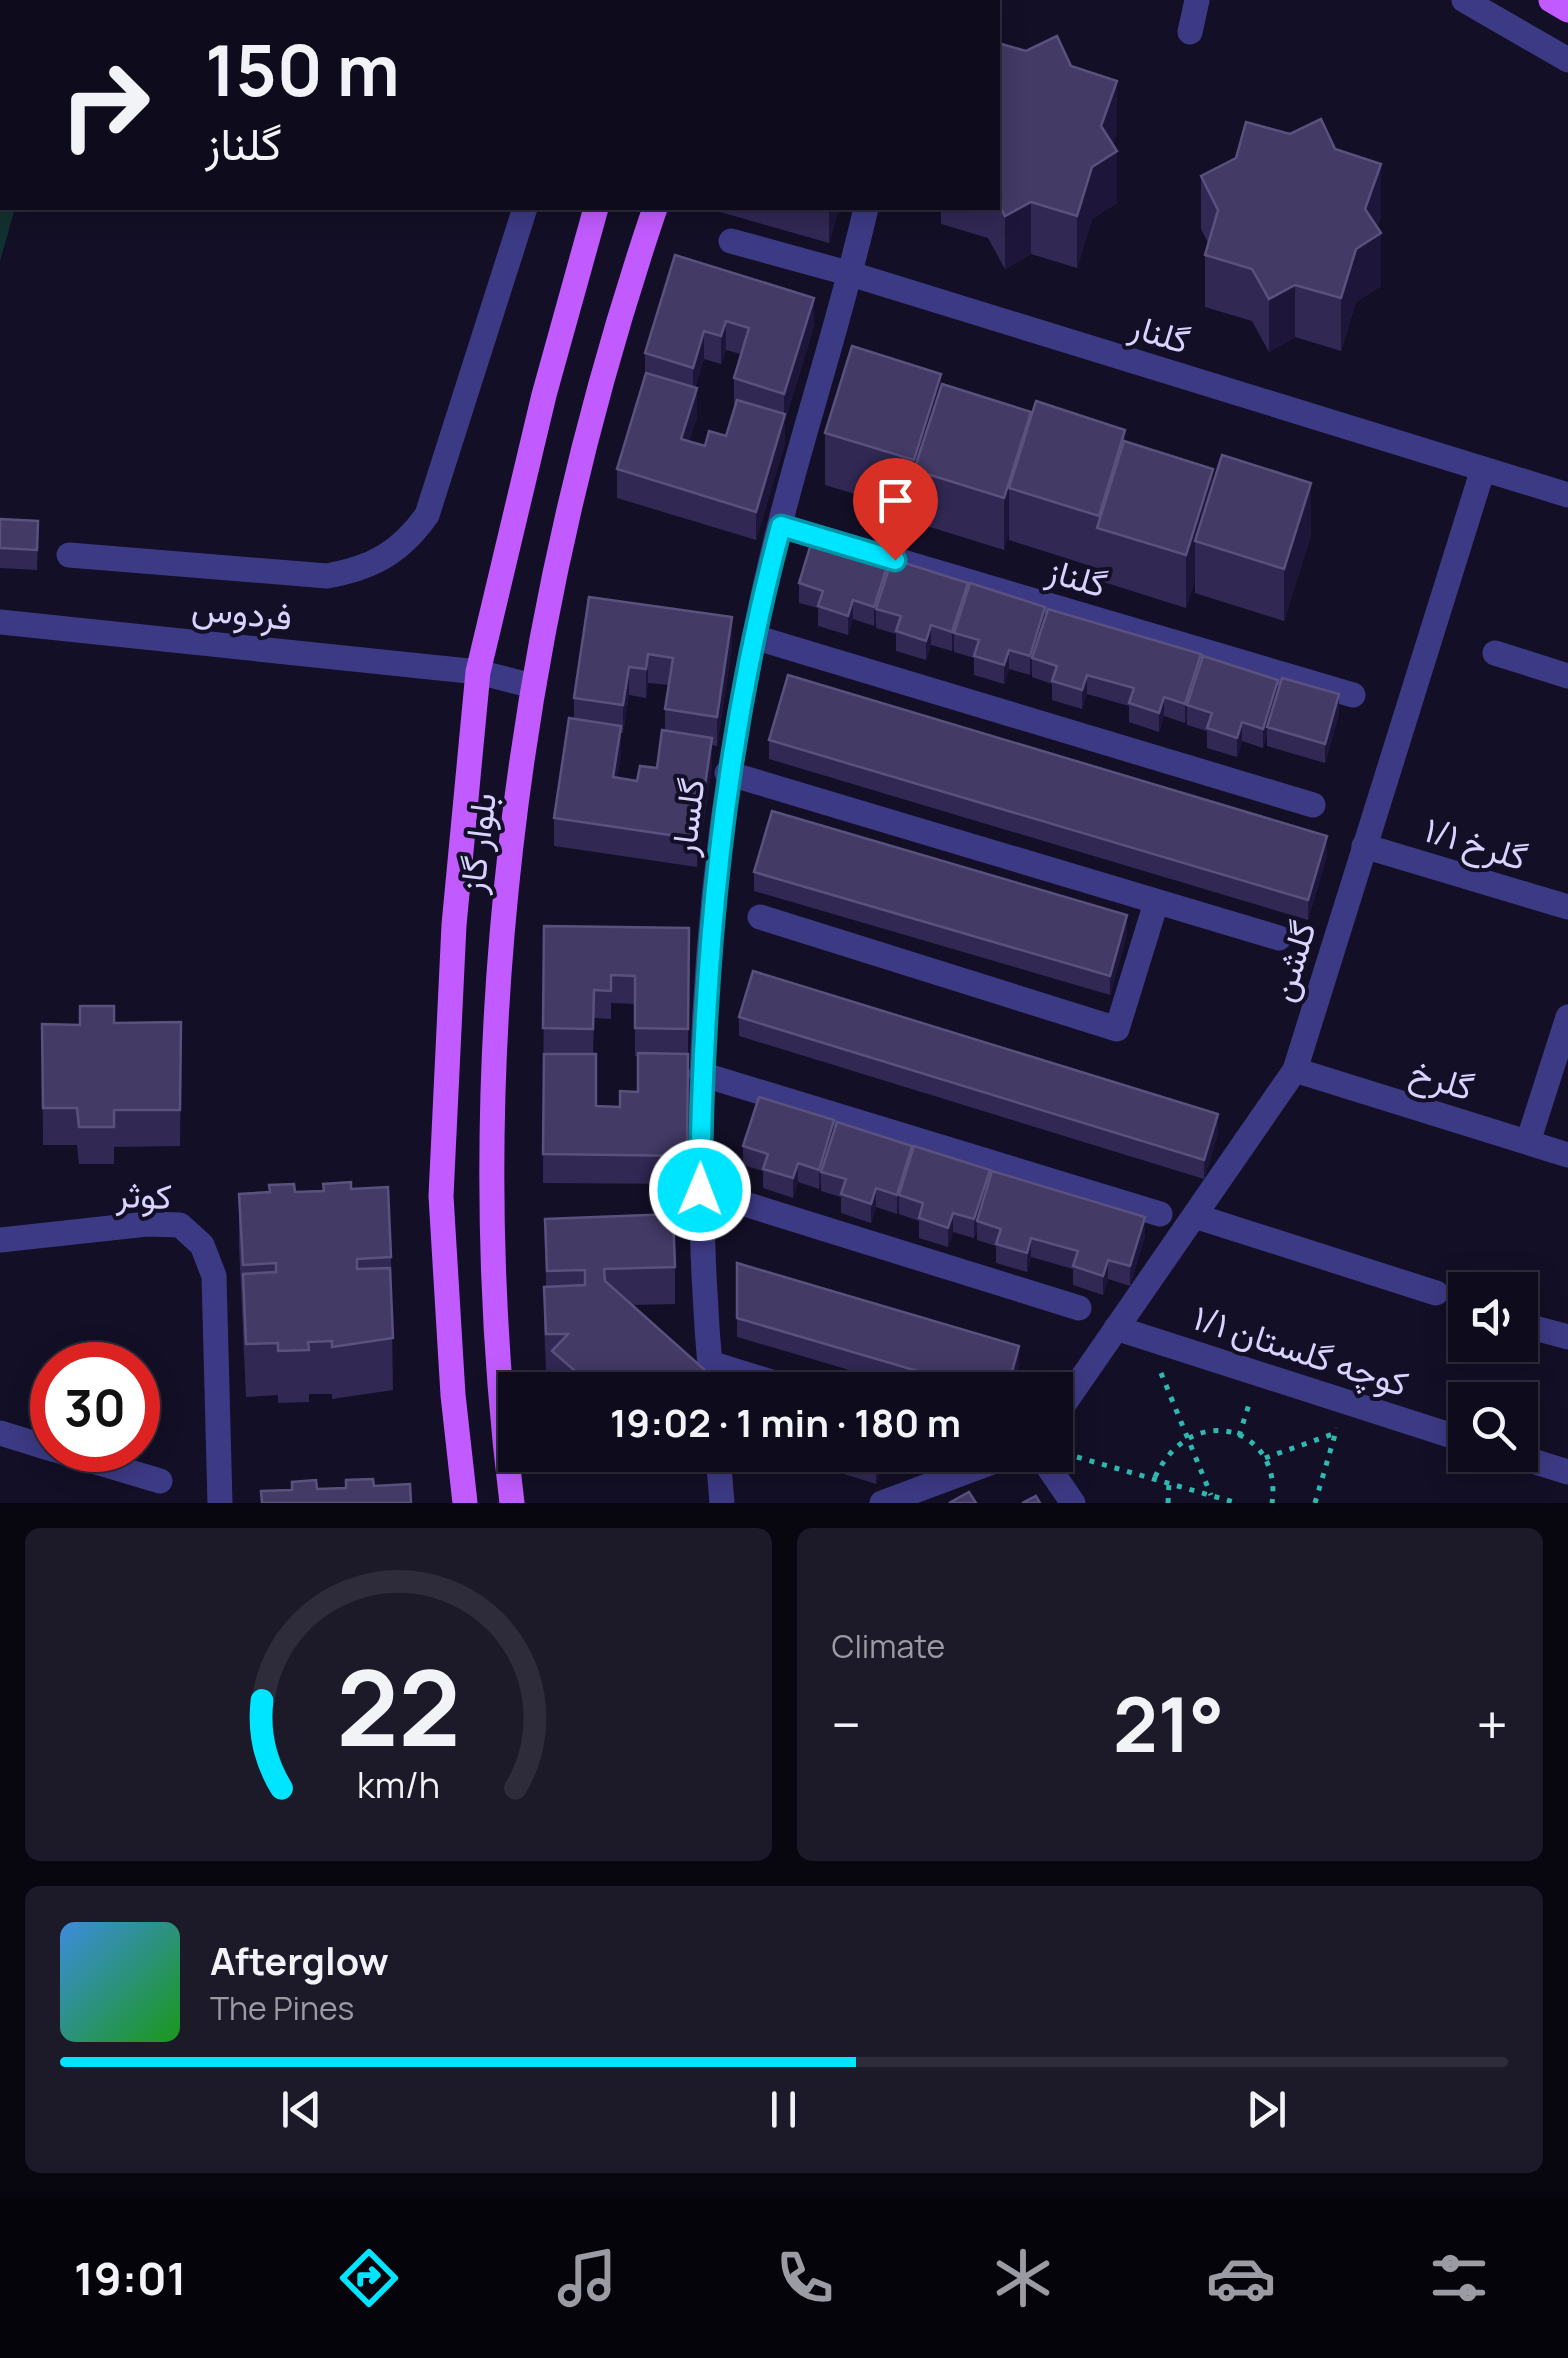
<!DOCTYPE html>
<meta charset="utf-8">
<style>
:root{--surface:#0e0b1c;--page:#1c1929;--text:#f1f3f6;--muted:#9b9ba3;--line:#2e2b3b;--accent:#00e5ff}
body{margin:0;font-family:Manrope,Vazirmatn,sans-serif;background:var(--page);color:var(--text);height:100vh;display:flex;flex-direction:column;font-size:38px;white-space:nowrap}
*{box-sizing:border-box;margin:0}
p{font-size:32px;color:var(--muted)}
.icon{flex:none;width:55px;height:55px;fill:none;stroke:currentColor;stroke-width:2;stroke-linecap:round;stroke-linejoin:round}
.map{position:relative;height:1503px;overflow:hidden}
.details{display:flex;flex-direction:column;gap:25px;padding:25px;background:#08060f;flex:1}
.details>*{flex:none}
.hud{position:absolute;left:0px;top:0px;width:1000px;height:210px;box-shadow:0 5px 25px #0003,0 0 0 2px var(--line);background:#0e0b1c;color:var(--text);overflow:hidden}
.controls{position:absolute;left:1448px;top:1272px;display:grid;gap:20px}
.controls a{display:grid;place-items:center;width:90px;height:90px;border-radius:0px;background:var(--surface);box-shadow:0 5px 25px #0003,0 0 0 2px var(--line);font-size:50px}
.speed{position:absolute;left:30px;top:1342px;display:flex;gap:20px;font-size:50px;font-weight:700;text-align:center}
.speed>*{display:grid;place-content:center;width:130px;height:130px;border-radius:50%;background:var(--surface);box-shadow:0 5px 25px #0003,0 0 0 2px var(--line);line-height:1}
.speed .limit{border:15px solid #d22;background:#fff;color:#111}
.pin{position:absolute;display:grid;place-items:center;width:85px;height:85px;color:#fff;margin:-102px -42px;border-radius:50% 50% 50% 0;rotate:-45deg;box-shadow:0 0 10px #0007}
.pin .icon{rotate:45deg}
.me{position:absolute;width:110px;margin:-55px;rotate:1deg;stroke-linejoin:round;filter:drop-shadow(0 0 8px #0008)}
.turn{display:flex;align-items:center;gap:35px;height:210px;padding:0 40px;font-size:45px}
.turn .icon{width:130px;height:130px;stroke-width:2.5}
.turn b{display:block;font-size:70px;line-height:85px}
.big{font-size:75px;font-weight:700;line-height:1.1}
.details .card{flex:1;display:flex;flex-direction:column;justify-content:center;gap:15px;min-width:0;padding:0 35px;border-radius:15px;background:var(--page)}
.details .dial{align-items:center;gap:0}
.dial svg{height:260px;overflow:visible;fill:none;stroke:var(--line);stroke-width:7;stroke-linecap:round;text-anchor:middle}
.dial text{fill:var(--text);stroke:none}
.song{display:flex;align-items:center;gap:30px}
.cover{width:120px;height:120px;border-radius:15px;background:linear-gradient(135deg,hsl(210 70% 55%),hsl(120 70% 35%))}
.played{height:10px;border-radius:5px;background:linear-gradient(90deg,var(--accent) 55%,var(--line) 55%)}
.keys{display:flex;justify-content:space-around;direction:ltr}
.heat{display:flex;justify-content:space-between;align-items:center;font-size:55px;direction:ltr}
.details .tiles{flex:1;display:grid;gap:25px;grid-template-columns:1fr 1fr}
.card:last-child{grid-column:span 2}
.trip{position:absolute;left:498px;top:1372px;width:575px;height:100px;border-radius:0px;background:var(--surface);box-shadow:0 5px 25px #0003,0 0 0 2px var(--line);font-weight:700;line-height:100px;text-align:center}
.menu{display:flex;height:160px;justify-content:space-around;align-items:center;background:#06040b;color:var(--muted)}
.menu .icon{width:70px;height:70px}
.menu .selected{color:var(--accent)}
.menu b{font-size:45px;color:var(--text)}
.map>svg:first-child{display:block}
.green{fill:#12302f}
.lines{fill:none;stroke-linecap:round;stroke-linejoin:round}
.path{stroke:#2fb8b0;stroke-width:5;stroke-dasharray:5 8;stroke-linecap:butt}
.minor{stroke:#3d3a85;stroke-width:25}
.major{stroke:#c25bff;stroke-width:25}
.wall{fill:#312854;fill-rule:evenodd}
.shaded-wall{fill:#1d163a}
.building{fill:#433a66;stroke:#5a527e;stroke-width:2.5}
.route-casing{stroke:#0095a6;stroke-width:25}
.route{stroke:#00e5ff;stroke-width:18}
.labels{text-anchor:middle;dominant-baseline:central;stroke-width:8;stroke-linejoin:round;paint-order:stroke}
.street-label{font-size:35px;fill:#d9d4ff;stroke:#130f26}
</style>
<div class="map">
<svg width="1568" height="1503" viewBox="0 0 1568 1503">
<rect width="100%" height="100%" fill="#130f26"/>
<!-- green -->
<path class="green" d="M0,0H74L2,2V208H15L0,261Z"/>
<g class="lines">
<!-- path -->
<g class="path">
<path d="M1161,1373L1211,1495"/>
<path d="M1239,1436L1250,1401"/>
<path d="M1077,1457L1237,1503"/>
<path d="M1265,1458L1333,1434"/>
<path d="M1155,1477C1192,1399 1283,1427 1272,1503"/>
<path d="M1168,1503L1169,1482"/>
<path d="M1315,1503L1337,1428"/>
</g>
<!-- minor -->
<g class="minor">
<path d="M1464,0L1568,60"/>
<path d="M41,2L42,0"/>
<path d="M591,2L592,0"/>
<path d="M1190,32L1197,0"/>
<path d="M0,129L2,123"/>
<path d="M731,241L851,274L1568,495"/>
<path d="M781,526L1353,695"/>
<path d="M69,555L327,576C372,568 400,553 427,515L525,208"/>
<path d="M0,622L478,672L533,686"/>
<path d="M754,637L1313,805"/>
<path d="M1495,653L1568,676"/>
<path d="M727,773L1279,938"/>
<path d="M1364,846L1568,907"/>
<path d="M760,917L1117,1029L1156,903"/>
<path d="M1295,1070L1568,1155"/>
<path d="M701,1074L1160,1214"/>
<path d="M1528,1142L1568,1017"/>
<path d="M700,1190L1079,1308"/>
<path d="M1195,1216L1436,1293"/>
<path d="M0,1240L147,1224L180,1225L202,1245L214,1276L220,1503"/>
<path d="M1520,1324L1568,1337"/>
<path d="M1116,1328L1465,1440"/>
<path d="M710,1363L797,1390"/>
<path d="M712,1390C687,1120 705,851 765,587C793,459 837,335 866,208"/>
<path d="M1055,1417L1295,1070L1483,469"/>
<path d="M0,1433L52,1449"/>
<path d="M56,1450L160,1481"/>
<path d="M718,1455L722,1503"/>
<path d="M1040,1455L1073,1503"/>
<path d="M1513,1455L1568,1472"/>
<path d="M882,1503L1011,1455"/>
</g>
<!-- major -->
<g class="major">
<path d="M1551,0L1568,10"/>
<path d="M671,2L672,0"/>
<path d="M728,2L729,0"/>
<path d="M465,1503L453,1395L441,1196L454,925L478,672L544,395L596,208"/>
<path d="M512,1503C458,1068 515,621 655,208"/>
</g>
</g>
<!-- wall -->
<g class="wall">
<path d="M998,43L1071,66L1117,133L1113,144L1117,203L1092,219L1077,268L1031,254L1005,269L988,238L941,224V208H998Z"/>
<path d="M1335,149L1381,216L1377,227L1381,286L1356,302L1341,351L1295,337L1269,352L1252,321L1205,307V255L1208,243L1201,229V176Z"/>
<path d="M706,208H839L829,243Z"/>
<path d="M675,255L814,326L785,421V443L756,540L617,498V469L645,376V353ZM726,350L741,354L734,378V407H735L726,436L705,446L689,441L697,417L695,388L704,359L721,364Z"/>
<path d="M941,386L1031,419L1125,441L1213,483L1311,535L1284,621L1195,593V580L1186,608L1097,580V568L1009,540V532L1004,550L914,522V512L825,485V433Z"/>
<path d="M0,519L38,540L37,570L0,568Z"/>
<path d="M890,567L1201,663L1278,690L1339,714L1325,763L1267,746V734L1263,748L1242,741L1237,757L1207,748V731L1187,725V715L1185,723L1164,716L1159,732L1129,722V706L1087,694L1082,709L1052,700V684L1032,677V668L1030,675L1009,669L1004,684L974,675V658L954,652V644L952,651L931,645L926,660L896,651V634L876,628V619L874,626L853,619L848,635L818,626V608L799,603V583Z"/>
<path d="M589,597L732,646L717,746L712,745V766L697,867L554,846V818L574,719V698ZM648,683L669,685L665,709V731L657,768L637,781L617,778L621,754V733H623L629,695L646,698Z"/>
<path d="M769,740L1327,855L1308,920L769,759Z"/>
<path d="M754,872L1127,934L1110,995L754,891Z"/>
<path d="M544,926L689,928L687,1184L543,1183ZM611,1003L635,1004V1056H638V1092L620,1107L596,1106L593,1054L594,1018L611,1019Z"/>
<path d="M739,1017L1218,1133L1204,1179L739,1036Z"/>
<path d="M181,1022L180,1146L114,1147V1164H79L77,1145H43L42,1024L80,1025Z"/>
<path d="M834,1130L990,1179L1145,1236L1130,1286L1108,1279L1103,1295L1073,1285V1269L1031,1257L1027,1272L996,1263V1246L977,1240V1231L974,1238L953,1232L948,1247L919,1238V1221L899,1214V1207L897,1214L876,1207L871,1223L841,1213V1197L821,1191V1182L819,1189L798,1182L793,1198L763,1188V1171L743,1165V1146Z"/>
<path d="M351,1189L391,1257L393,1390L332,1399V1394H309V1402L278,1403V1395L246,1397L239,1246V1194Z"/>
<path d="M545,1219L675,1267V1304L632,1305L706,1390H555L552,1388V1371H546L544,1324V1287H546Z"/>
<path d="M737,1318L1019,1365L1012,1390H917L737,1337Z"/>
<path d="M783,1455H885L876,1484Z"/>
</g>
<!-- shaded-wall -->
<g class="shaded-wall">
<path d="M1117,81V133L1109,156L1117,151V203L1092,219L1077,268V216L1101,126Z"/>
<path d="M1381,164V216L1373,238L1381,233V286L1356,302L1341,351V298L1356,249L1365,209Z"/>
<path d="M1031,202V254L1005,269V216Z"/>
<path d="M829,208H839L829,243Z"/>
<path d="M1295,285V337L1269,352V299Z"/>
<path d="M814,298V326L785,421V443L756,540V512L784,416V394Z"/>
<path d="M726,321V350L721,364V336Z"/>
<path d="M704,331V359L693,396V368Z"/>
<path d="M941,374V426L914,470V513V460Z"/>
<path d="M697,388V417L681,467V439Z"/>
<path d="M1031,412V464L1009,488V532L1004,550V498Z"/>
<path d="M1125,430V482L1099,528V516Z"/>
<path d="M1213,469V521L1195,541V580L1186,608V555Z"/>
<path d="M1311,483V535L1284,621V569Z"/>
<path d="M890,558V577L876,609V619L874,626V607Z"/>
<path d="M968,583V602L954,633V644L952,651V632Z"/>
<path d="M853,600V619L848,635V616Z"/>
<path d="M1045,607V626L1032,658V668L1030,675V656Z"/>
<path d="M732,617V646L717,746V717Z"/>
<path d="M931,625V645L926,660V641Z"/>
<path d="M1009,650V669L1004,684V665Z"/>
<path d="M648,654V683L646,698V669Z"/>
<path d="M1201,654V674L1187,705V715L1185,723V704Z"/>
<path d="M629,667V695L623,733V705Z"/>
<path d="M1087,675V694L1082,709V690Z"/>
<path d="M1278,680V699L1267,727V734L1263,748V729Z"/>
<path d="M1339,694V714L1325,763V744Z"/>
<path d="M1164,697V716L1159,732V713Z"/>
<path d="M1242,722V741L1237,757V738Z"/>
<path d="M621,726V754L613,806V777Z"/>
<path d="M712,738V766L697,867V839Z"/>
<path d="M1327,836V855L1308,920V900Z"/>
<path d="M1127,915V934L1110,995V976Z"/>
<path d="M1218,1114V1133L1204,1179V1160Z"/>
<path d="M834,1120V1140L821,1172V1182L819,1189V1170Z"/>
<path d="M912,1146V1165L899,1195V1207L897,1214V1195Z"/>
<path d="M798,1163V1182L793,1198V1178Z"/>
<path d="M990,1170V1189L977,1221V1231L974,1238V1219Z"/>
<path d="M876,1188V1207L871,1223V1204Z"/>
<path d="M953,1213V1232L948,1247V1228Z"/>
<path d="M1145,1217V1236L1130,1286V1266Z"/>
<path d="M1031,1238V1257L1027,1272V1253Z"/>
<path d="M1108,1260V1279L1103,1295V1276Z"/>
<path d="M1019,1346V1365L1012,1390H1007Z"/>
<path d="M706,1371V1390H689Z"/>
<path d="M879,1455H885L876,1484V1464Z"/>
</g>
<!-- building -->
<g class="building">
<path d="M1057,36L1071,66L1117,81L1101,126L1117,151L1092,167L1077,216L1031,202L1005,216L998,203V43L1026,51Z"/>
<path d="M1321,119L1335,149L1381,164L1365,209L1381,233L1356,249L1341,298L1295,285L1269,299L1252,269L1205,255L1218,210L1201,176L1236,158L1246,122L1290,134Z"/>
<path d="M675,255L814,298L784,394L734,378L749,328L726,321L721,336L704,331L693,368L645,353Z"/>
<path d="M852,346L941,374L914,460L825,433Z"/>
<path d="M646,373L697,388L681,439L705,446L709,431L726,436L737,400L785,414L756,512L617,469Z"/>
<path d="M942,384L1031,412L1004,498L914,470Z"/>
<path d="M1036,401L1125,430L1099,516L1009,488Z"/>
<path d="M1124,441L1213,469L1186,555L1097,528Z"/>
<path d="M1222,455L1311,483L1284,569L1195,541Z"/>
<path d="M0,519L38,521L37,550L0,548Z"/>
<path d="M814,534L890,558L874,607L853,600L848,616L818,606L823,591L799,583Z"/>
<path d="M892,559L968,583L952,632L931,625L926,641L896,631L901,616L876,609Z"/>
<path d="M970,583L1045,607L1030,656L1009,650L1004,665L974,656L979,640L954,633Z"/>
<path d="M589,597L732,617L717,717L665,709L673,658L648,654L646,669L629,667L623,705L574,698Z"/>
<path d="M1048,609L1201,654L1185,704L1164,697L1159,713L1129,703L1134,688L1087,675L1082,690L1052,681L1057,666L1032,658Z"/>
<path d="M1203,656L1278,680L1263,729L1242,722L1237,738L1207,728L1212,713L1187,705Z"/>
<path d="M788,675L1327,836L1308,900L769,740Z"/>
<path d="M1282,678L1339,694L1325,744L1267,727Z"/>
<path d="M569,718L621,726L613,777L637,781L640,766L657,768L662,730L712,738L697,839L554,818Z"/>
<path d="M772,811L1127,915L1110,976L754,872Z"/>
<path d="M544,926L689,928L688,1029L635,1028V976L611,975V991L594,990L593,1029L543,1028Z"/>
<path d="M753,971L1218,1114L1204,1160L739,1017Z"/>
<path d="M80,1006H114V1023L181,1022L180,1110H114V1127H79L77,1108H43L42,1024L80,1025Z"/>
<path d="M638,1053L688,1054L687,1156L543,1154L544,1054H596V1106L620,1107V1091L638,1092Z"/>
<path d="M759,1097L834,1120L819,1170L798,1163L793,1178L763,1169L768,1154L743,1146Z"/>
<path d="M837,1122L912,1146L897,1195L876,1188L871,1204L841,1194L846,1179L821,1172Z"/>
<path d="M914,1146L990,1170L974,1219L953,1213L948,1228L919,1218L923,1203L899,1195Z"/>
<path d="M992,1171L1145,1217L1130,1266L1108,1260L1103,1276L1073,1266L1078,1251L1031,1238L1027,1253L996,1244L1001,1229L977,1221Z"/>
<path d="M351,1182V1189L388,1187L391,1257L357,1259V1269L390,1268L393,1338L332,1347V1341L308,1342L309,1350L278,1351V1343L246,1344L243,1274L276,1272V1263L243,1265L239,1194L270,1192L269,1185L294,1184L295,1192L324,1191L323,1184Z"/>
<path d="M673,1214L675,1267L604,1269L605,1281L706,1371L689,1390H635L632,1387L630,1390H597L552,1351L568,1334H546L544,1287L585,1285V1270L547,1271L545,1219Z"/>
<path d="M737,1263L1019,1346L1007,1390H982L737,1318Z"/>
<path d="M764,1372L821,1390H759Z"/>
<path d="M846,1455H879L876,1464Z"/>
<path d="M373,1479L374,1486L410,1484L411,1503H262L261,1491L292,1490V1482L316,1480L317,1489L346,1488V1480Z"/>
<path d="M969,1492L976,1503H949Z"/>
<path d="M1036,1496L1040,1503H1022Z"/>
</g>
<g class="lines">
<!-- route casing -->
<g class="route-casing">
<path id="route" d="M700,1190C703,965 722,744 781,526L895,560"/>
</g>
<!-- route -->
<use href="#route" class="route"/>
</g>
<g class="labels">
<!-- street labels -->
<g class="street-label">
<text transform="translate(1160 333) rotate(17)">گلنار</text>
<text transform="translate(1077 577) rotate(16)">گلناز</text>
<text transform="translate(242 612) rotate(6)">فردوس</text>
<text transform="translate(687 817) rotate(-83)">گلسار</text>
<text transform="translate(477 843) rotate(-83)">بلوار گاز</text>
<text transform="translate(1476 843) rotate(17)">گلرخ ۱/۱</text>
<text transform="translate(1292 961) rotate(-73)">گلشن</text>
<text transform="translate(1442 1079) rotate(17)">گلرخ</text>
<text transform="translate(144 1195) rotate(2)">کوثر</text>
<text transform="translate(1301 1350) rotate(18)">کوچه گلستان ۱/۱</text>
</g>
</g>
</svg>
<div class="controls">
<a><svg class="icon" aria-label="sound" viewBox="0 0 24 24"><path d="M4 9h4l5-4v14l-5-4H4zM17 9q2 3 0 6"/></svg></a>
<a><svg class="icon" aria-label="search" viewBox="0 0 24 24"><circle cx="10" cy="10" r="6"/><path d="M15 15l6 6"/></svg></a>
</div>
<div class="speed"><div class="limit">30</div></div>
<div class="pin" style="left:895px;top:560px;background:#d93025"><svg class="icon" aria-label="arrive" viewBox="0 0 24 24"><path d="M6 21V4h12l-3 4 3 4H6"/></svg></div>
<svg class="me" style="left:700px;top:1190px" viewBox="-20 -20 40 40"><circle r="17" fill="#00e5ff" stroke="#fff" stroke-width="3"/><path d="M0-11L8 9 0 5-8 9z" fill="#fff"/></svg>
<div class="trip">19:02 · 1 min · 180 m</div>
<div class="hud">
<div class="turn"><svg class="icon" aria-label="right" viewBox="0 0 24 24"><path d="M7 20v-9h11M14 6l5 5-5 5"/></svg><div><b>150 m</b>گلناز</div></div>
</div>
</div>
<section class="details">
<div class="tiles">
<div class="card dial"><svg viewBox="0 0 100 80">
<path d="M14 69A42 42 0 1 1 86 69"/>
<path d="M14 69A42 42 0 0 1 8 42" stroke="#00e5ff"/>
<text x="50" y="56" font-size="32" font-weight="700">22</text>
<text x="50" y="72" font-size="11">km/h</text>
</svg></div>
<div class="card"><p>Climate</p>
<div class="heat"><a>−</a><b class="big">21°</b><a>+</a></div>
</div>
<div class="card">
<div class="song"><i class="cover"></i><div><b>Afterglow</b><p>The Pines</p></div></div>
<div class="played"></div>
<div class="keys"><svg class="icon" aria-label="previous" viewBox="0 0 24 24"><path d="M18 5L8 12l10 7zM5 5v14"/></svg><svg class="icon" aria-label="pause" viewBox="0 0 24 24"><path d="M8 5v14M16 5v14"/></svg><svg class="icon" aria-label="next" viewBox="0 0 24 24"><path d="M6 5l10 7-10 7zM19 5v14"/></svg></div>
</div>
</div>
</section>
<nav class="menu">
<b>19:01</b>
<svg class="icon selected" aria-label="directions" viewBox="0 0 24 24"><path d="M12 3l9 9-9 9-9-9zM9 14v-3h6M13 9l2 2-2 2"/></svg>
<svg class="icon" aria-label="music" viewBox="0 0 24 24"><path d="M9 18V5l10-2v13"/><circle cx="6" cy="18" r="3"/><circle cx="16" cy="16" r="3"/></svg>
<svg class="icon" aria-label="phone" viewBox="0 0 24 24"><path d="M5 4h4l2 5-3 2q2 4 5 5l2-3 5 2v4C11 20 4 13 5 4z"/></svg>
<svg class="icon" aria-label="climate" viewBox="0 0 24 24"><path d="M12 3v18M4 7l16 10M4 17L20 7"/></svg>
<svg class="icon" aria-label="car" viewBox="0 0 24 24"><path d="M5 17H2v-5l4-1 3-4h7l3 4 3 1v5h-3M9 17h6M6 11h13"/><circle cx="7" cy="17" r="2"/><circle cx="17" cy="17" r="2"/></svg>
<svg class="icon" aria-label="filters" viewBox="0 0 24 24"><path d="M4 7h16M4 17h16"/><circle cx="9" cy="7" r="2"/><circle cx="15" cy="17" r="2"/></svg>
</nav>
